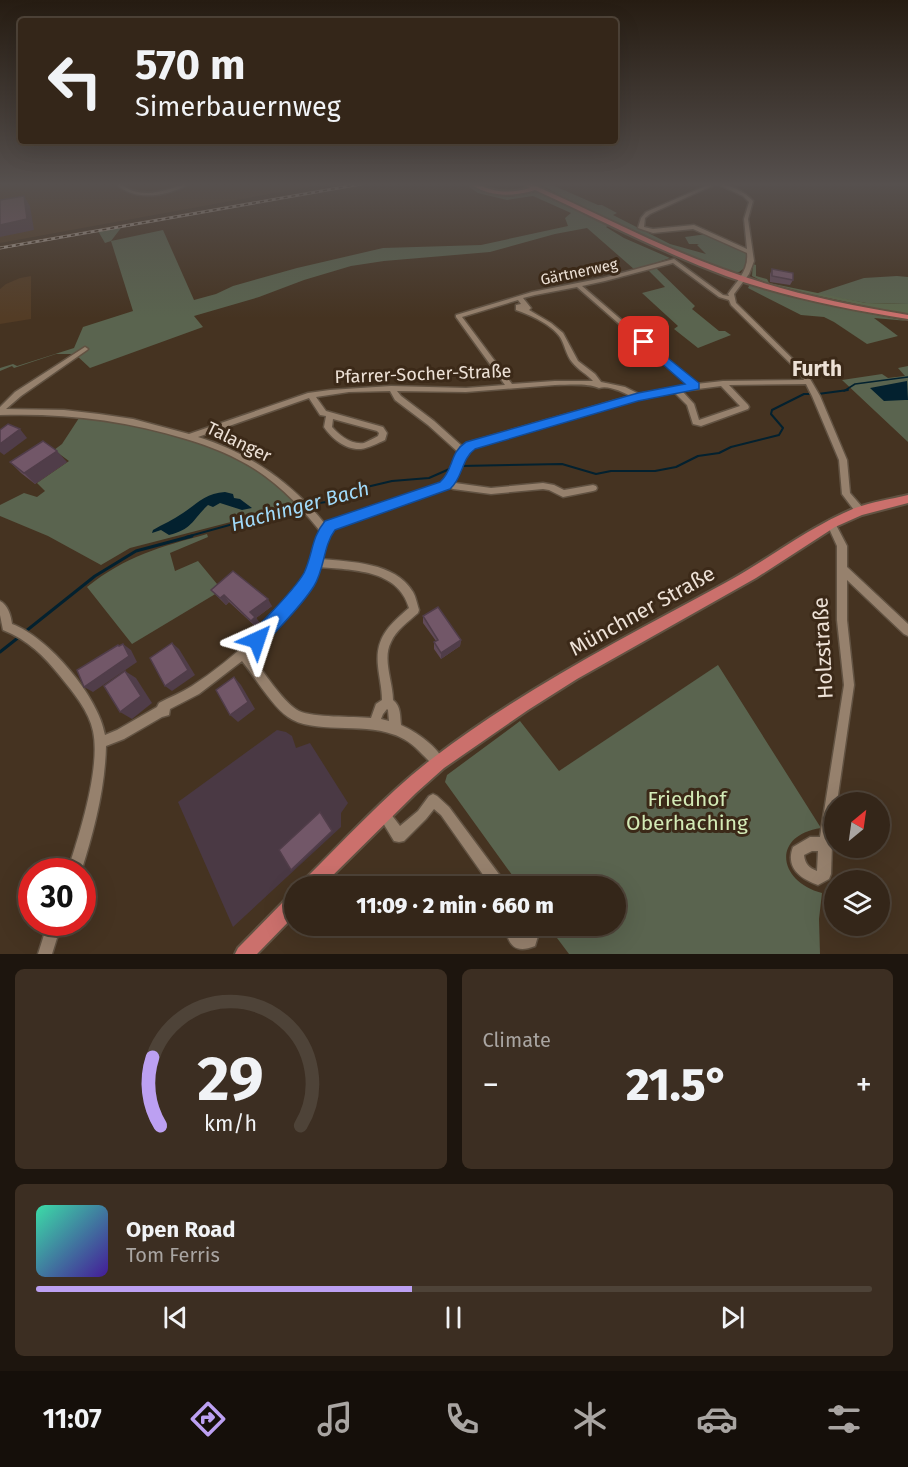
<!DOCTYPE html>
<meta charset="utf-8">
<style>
:root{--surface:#342619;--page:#3c2e22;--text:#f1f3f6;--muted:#a9a5a2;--line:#4e4338;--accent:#bca0f2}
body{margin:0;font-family:"Fira Sans",sans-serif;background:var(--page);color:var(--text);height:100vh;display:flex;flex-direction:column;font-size:22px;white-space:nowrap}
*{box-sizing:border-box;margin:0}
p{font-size:20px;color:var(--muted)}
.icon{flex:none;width:33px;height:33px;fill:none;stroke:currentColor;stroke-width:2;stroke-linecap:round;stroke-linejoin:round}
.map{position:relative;height:954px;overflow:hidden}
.panel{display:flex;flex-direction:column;gap:15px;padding:15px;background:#1d150e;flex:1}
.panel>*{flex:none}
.top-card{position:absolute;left:18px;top:18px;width:600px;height:126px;border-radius:6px;box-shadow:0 6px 24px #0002,0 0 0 2px var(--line);background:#342619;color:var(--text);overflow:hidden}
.needle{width:39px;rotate:29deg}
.tools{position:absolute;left:824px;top:792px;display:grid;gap:12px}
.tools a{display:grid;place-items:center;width:66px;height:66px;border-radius:50%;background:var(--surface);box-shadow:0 6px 24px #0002,0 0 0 2px var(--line);font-size:30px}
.speed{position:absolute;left:18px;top:858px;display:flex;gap:12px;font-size:30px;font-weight:700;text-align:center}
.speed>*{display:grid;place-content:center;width:78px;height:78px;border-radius:50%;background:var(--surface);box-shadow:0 6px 24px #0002,0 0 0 2px var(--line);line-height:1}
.speed .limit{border:9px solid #d22;background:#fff;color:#111}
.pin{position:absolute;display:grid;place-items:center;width:51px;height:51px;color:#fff;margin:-26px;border-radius:12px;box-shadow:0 3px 9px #0006}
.me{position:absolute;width:66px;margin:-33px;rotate:42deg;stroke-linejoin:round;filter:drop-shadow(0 0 4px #0008)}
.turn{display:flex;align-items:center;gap:21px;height:126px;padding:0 18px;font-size:27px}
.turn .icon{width:78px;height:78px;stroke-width:2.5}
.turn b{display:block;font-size:42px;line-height:51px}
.big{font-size:45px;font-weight:800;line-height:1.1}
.panel .tile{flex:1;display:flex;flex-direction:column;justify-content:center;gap:9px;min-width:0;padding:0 21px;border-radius:9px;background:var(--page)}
.panel .dial{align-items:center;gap:0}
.dial svg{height:156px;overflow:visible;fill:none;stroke:var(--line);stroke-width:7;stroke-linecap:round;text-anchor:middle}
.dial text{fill:var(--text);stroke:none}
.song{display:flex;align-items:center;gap:18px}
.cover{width:72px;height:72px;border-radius:9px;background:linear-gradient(135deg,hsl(160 70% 55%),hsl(260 70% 35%))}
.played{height:6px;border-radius:3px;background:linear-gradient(90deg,var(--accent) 45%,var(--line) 45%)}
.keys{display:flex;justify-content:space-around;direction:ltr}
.heat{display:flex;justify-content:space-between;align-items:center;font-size:33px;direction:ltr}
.panel .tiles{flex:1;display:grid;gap:15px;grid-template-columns:1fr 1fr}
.tile:last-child{grid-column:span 2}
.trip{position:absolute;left:284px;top:876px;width:342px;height:60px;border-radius:30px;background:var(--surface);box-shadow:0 6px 24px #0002,0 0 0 2px var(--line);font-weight:800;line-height:60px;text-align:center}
.menu{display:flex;height:96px;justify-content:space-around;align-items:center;background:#150f0a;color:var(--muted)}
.menu .icon{width:42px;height:42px}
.menu .current{color:var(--accent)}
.menu b{font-size:27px;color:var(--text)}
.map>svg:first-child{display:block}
.built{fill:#533c25}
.education{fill:#4a3944}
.green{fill:#5a644f}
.forest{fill:#5c684d}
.water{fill:#03212f}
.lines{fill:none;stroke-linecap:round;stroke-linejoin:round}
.stream-far2{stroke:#03212f;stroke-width:1.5}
.stream-far1{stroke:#03212f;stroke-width:2}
.stream{stroke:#03212f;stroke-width:3}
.minor-casing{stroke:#615242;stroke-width:3}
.major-casing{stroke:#615242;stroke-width:4}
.minor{fill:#96816d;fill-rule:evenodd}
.major{fill:#cb706c;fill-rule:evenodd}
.rail-casing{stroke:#b0a295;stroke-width:3}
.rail{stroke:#3b2918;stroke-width:1.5;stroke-dasharray:4;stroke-linecap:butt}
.wall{fill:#624b59}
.shaded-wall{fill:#503d49}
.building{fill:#725768;stroke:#503d49;stroke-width:1.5}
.route{fill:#1a73e8;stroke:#114b97;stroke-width:1.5}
.labels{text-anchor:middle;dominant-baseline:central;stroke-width:6;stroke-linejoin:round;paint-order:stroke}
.far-street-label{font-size:15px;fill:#ede1d6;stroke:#3b2918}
.street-label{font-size:18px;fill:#ede1d6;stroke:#3b2918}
.water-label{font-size:20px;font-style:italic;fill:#a1dbfb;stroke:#3b2918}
.quarter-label{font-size:21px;font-weight:bold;fill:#ede1d6;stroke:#3b2918}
.near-street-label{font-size:21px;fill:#ede1d6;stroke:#3b2918}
.near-park-label{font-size:21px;fill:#d3eab6;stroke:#3b2918}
</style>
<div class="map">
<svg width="908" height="954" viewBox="0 0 908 954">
<rect width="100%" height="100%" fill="#453321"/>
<!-- built -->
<g class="built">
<path d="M0,184H324L0,243Z"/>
<path d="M351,184H367L0,249V246Z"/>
<path d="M31,276V319L0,324V289L6,284L20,278Z"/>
</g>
<!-- education -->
<path class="education" d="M277,730L286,732L292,736L296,748L310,743L348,803L341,813V827L233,927L178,802Z"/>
<!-- green -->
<g class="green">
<path d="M540,184H550L598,205H602L617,213L613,215L670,244L706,254L697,245L699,244H689L685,237L707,234L746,252L748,257L746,267L739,272H733C666,250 601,220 540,184Z"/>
<path d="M472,185L483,191L501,196L510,197L537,192L610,225L606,227L624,238L670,258L635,270L587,228L555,234L490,252L384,261L351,266L304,280L259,297L194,316L203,327L90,368L75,354H56L14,368L12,366L0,371V368L13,364L17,366L74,348L83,327L133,311L111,241L105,243L98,231L121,228L111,241L163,230L194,300L216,294L233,286L297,268L383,248L481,245L568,226L565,218L571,213L533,196L507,200L478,193L468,186Z"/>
<path d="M655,267L695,306L692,309L719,331H725L731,335L698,348L674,329L678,326L642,293L665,287L647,269Z"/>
<path d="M897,276L908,277V304L866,303L815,294L864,278Z"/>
<path d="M750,284L846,309L908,321L874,318L898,336L867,344L834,322L824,317L801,315L748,288Z"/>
<path d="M908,366V442L842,380L882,374L888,378L905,376L898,368Z"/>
<path d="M79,418C150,422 251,448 297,505L130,548L101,565L48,536L0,516V505L24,493L37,497L45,491L37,483L69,461L54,450L62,444Z"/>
<path d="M207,534L208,537L170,553L175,571L198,561L222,590L132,644L87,587C126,556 160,547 207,534Z"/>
<path d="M718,665L821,828C770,836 779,882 822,893L819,919L820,954H569L548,926H615V886H520L445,782L447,775L520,721L559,771Z"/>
</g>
<!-- forest -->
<path class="forest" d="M753,264L756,265V276L767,279L769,283L866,303L908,304V315L809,294L764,282L752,276Z"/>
<!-- water -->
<g class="water">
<path d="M907,381L908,400H905L884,401L870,388Z"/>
<path d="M225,492L233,494L234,498L240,499L252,508L242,510L220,503L213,507L208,505C192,520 193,529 169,535L161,530L152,533L153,530C163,524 173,520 183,513C198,503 206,493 225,492Z"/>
</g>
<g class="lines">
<!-- stream-far2 -->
<path class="stream-far2" d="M844,391L855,384L908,377"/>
<!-- stream-far1 -->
<g class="stream-far1">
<path d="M818,394L848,390"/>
<path d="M460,466L562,464L596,474L611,471H655L676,467L698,456L719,453L731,447L779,435L783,428L771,414L772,410L804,394H812"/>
<path d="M305,505L326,502L354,490L392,481L429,478L454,467"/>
<path d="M186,537L299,506"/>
</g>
<!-- stream -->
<g class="stream">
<path d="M26,631L95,576L136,551L192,536"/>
<path d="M0,652L19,637"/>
</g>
<!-- minor casing -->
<g class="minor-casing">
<g id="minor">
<path d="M116,184H121C135,196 153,194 170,189C176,187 182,184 189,184C168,196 135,202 116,184Z"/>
<path d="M710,184H716L650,214L645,218L644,227L653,229L694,225L747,249L744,219L749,202L743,196L717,184C730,184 745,192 753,201L748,219L754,261L749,274L734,294L736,303L806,372L820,396L847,460L850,493L863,508L864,511L863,514L860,515L857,514L842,494L839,460L812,396L806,384L729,385L748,405L749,407L748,409L701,426L693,424L687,405L674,392L638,399L473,447L464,456L454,482L455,483L491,488L543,483L554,485L564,490L593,485L596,486L597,488L596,490L593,491L563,497L549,490L543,489L491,494L453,489L449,487L333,528L326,538L321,559C351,562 395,562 413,592C416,597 417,604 419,610L418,613C408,622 396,630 391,642C382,659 393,682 393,700C401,706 400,716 401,725C417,732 438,747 445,763L443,767L439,769C432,766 428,759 422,754C414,745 403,737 392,734C363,723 311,734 288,717C272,706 255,677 242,661L199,694L170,709L169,715L162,717L124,739L106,746C105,789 94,831 81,872H67C79,837 101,767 93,731C89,711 73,692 60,676C44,656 28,640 3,630L0,615V601C8,605 11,616 12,624C48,637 99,697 105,735L117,730L157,707L159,703C170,697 181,693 192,686C229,662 285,614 306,574C313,561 313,545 320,531C304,511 286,491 265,476C242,459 213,447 186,439C125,420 64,413 0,415V407L15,392L85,347L88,349L87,350L21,396L6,409L64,410L99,414L133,419L189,434L308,393L330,390L391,386L466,388L505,385L456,317V315L532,292L603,278L674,259L723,295L729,296L728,294C737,281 749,270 747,253L693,229L653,233L638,228L641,218L646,212ZM673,263L719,297L729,300L731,305L800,373L804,380L723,381L696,384L582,286L605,281ZM577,287L689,385L639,394L625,387L601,382L595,374L578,361L563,333L551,323L529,310L531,308L523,298L535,295ZM518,300L521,304L516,305V310C530,315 551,324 560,337C565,345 566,355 572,362C578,370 587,374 593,381H555L512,384L462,317ZM555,385C569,385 587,383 599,388C609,385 622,392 631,396L470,442L463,447L434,421L401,396L397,391L466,392ZM721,386L740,406L699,420L694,404L682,391ZM390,391L395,400L428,425L458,452L449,475L442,484L327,522L325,524C292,483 250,453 198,437L309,398L320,415L326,416L324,427C332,439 346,450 361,449C369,448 378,443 385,440L387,433L383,427L326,411L316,397L349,392ZM333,419L377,431L379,433L378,436C374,438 369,441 364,443C351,445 339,435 332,427ZM318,567C352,570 398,569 409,608C389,625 375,638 378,666C379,677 382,688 382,700L376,704L371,718C352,716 314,718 299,711C284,704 261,668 250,654C275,630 307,600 318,567ZM387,709L388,710L389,721L381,719L383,714Z"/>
<path d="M831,520L834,521L847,546V567L908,624V636L904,634L847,580V620L854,685L837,802H834V827L832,844L831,874L829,879L818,885C801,879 785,868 793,847L810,837H820L844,685L837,620V546L827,524L828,521ZM812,851H818L817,871C809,868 805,864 804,855Z"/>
<path d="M433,794L437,796L449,807L504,881L506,886H491L441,815L434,809L426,819L404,841L399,842L394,841L377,813L379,809L383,807L387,809L400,826L418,811L429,796Z"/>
<path d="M48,922H62L52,954H38Z"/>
<path d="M505,926H519L520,933L524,935L527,926H541L535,946C515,954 508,945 505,926Z"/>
</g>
</g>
<!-- major casing -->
<g class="major-casing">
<g id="major">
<path d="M470,184C478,184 483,187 490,189C503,193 517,192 530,188L523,184H531C597,213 662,248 731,272C788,293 848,305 908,315V319C847,309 785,297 726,276C661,252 599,219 535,190C513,197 490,197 470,184Z"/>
<path d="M908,495V503L862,515L835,527L756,578L577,679L528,710L444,768L416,793L322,886H302L304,880C346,839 386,794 433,758C523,689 626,637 725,583C769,559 809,527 855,508C872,502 891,499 908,495Z"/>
<path d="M294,894V916L257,954H235L238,948L288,897Z"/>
</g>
</g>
<!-- minor -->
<use href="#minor" class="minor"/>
<!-- major -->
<use href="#major" class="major"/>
<!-- rail casing -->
<g class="rail-casing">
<path id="rail" d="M0,248L361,184"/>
</g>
<!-- rail -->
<use href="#rail" class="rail"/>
</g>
<!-- wall -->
<g class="wall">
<path d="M772,269L793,280L790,285L770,282V274Z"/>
<path d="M10,462H67L35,484L21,473Z"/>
<path d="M211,590L272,606L256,618L260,623L256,627L229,602L226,605Z"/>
<path d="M423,616L461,640L460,646L441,659L434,649V642L436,641L423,623Z"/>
</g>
<!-- shaded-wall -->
<g class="shaded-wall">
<path d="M24,196L30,206L34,230L0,237V225Z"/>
<path d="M20,429L27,438L4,455L0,452V444Z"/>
<path d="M57,451L67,462L35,484L24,473Z"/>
<path d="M224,595L229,602L226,605L220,598Z"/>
<path d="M268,599L272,606L256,618L260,623L256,627L251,621L250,612Z"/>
<path d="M461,640L460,646L441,659V653Z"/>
<path d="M172,643L179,649L195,675L172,691L165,686Z"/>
<path d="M123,644L131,650L137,662L93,692L84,687L119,646L118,645L126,650Z"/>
<path d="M125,671L136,678L152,703L132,719L120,712Z"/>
<path d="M234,677L241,685L255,709L238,722L230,715Z"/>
<path d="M320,812L333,831L293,870H291Z"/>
</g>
<!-- building -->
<g class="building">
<path d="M24,196L27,219L0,225V200Z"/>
<path d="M772,269L793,273V280L772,276Z"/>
<path d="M8,424L20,429L0,444V430Z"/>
<path d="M43,441L57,451L24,473L10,462Z"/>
<path d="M233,571L268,599L250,612L255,617L251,621L224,595L220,598L211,590Z"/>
<path d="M438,607L461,640L441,653L434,642L438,640L423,616Z"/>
<path d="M172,643L188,670L165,686L150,658Z"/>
<path d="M123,644L129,656L84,687L77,670L118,645L119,646Z"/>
<path d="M125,671L141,696L120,712L104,686Z"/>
<path d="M234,677L248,702L230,715L216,690Z"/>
<path d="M320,812L332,831L291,870L279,850Z"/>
</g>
<!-- sky -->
<linearGradient id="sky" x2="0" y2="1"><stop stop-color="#261c12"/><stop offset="0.58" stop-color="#56504e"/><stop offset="1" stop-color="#56504e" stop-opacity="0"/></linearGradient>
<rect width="908" height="318" fill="url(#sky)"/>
<!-- route -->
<path class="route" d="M644,339L699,383V389L638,401L475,449C461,459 463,478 450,489L335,530C323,546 325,568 314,586C301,607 279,627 263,646L257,649L251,646L248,640L251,634C265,618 294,591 304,573C313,554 311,538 325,521L440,482C454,470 449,453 466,442L638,393L685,384L641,345L639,342Z"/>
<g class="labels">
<!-- far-street labels -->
<g class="far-street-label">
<text transform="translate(579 272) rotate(-12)">Gärtnerweg</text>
</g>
<!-- street labels -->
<g class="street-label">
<text transform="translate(423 374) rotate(-2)">Pfarrer-Socher-Straße</text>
<text transform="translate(239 442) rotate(26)">Talanger</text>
</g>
<!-- water labels -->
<g class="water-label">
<text transform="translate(300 506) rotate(-15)">Hachinger Bach</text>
</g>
<!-- quarter labels -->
<g class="quarter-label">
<text x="817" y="369">Furth</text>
</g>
<!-- near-street labels -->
<g class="near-street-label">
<text transform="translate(642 611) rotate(-29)">Münchner Straße</text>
<text transform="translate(823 648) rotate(-93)">Holzstraße</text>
</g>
<!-- near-park labels -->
<g class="near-park-label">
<text x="687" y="799">Friedhof<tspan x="687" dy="24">Oberhaching</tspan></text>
</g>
</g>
</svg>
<div class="tools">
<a><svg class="needle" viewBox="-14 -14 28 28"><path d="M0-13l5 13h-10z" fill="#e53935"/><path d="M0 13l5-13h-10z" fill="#a9a5a2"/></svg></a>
<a><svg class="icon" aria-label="layers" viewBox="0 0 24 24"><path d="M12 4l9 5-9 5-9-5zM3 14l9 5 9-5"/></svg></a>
</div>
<div class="speed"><div class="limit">30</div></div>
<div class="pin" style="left:644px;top:342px;background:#d93025"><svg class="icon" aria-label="arrive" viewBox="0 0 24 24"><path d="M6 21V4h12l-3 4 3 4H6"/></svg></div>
<svg class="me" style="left:257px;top:640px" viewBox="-20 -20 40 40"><path d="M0-17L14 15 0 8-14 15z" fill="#1a73e8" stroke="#fff" stroke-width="4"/></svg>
<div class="trip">11:09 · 2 min · 660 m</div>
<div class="top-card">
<div class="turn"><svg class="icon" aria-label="left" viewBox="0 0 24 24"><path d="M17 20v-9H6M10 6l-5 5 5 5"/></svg><div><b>570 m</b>Simerbauernweg</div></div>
</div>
</div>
<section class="panel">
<div class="tiles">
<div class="tile dial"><svg viewBox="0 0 100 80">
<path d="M14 69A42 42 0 1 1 86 69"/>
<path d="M14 69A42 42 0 0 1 10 34" stroke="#bca0f2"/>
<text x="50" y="56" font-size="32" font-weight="700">29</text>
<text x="50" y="72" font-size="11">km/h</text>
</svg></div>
<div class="tile"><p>Climate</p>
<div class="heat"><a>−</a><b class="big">21.5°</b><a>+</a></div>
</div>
<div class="tile">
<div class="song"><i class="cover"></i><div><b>Open Road</b><p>Tom Ferris</p></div></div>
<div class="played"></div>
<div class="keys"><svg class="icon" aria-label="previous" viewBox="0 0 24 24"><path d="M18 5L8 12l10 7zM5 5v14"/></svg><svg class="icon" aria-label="pause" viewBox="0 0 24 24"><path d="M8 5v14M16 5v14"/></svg><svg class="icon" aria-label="next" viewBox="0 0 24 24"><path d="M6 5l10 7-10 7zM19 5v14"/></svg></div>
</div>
</div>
</section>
<nav class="menu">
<b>11:07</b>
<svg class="icon current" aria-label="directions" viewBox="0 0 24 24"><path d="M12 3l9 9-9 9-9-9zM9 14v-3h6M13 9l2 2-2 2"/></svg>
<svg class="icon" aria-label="music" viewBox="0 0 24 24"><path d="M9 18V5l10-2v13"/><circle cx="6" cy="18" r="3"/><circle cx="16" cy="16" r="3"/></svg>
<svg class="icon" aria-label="phone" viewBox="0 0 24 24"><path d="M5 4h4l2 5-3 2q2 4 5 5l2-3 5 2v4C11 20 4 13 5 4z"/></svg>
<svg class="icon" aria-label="climate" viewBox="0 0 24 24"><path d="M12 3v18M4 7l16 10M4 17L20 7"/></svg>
<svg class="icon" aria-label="car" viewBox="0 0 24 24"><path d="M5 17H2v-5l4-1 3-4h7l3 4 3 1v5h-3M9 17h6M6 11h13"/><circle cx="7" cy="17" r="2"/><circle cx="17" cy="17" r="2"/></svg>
<svg class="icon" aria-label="filters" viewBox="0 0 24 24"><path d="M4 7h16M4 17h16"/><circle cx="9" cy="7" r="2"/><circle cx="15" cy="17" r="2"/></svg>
</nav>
